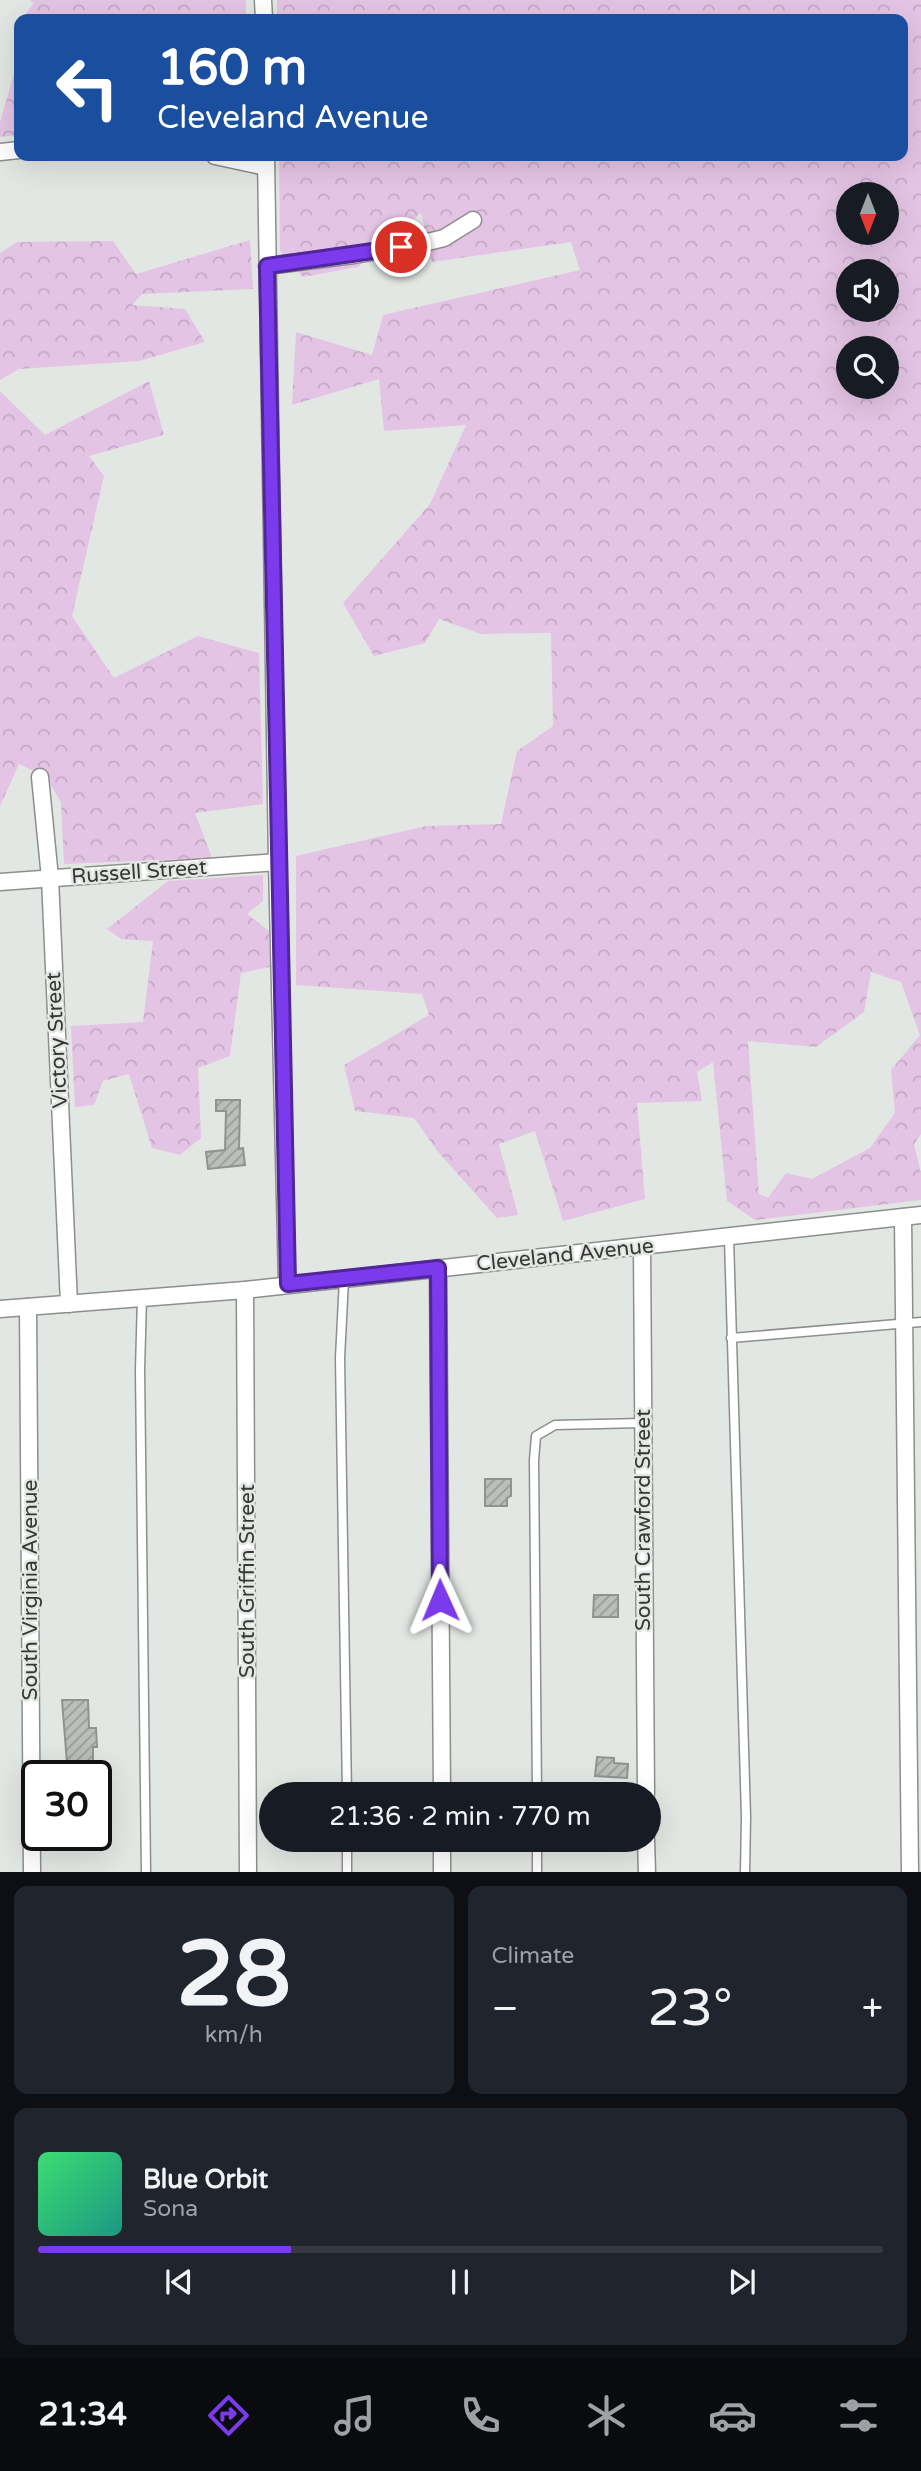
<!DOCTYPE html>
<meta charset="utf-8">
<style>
:root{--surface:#171b24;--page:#20242c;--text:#f1f3f6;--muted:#9ea1a6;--line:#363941;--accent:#7c3aed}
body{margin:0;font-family:"Varela Round",sans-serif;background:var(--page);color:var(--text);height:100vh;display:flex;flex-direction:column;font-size:26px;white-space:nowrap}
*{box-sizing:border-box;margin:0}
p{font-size:23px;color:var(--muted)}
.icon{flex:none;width:38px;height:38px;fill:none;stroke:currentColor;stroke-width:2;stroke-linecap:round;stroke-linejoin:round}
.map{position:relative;height:1872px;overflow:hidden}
.side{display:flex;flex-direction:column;gap:14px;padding:14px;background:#0d0f14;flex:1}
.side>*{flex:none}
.banner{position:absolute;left:14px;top:14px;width:894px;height:147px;border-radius:14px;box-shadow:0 7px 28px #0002;background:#1a4fa0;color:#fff;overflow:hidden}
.needle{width:46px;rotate:180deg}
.fabs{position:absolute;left:836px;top:182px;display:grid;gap:14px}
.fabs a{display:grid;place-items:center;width:63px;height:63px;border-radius:50%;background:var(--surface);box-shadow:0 7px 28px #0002;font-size:35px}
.speed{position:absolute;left:21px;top:1760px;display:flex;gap:14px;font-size:35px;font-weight:700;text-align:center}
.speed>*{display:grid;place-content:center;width:91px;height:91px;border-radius:50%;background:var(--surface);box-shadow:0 7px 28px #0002;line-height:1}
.speed .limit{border:4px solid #111;border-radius:10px;background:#fff;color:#111}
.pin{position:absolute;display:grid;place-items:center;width:60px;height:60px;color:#fff;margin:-30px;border:4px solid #fff;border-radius:50%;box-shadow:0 2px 7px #0007}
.me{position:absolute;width:77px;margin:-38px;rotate:359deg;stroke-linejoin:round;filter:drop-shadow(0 0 5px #0008)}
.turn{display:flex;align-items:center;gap:24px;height:147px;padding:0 28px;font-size:32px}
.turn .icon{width:91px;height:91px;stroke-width:2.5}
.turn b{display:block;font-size:49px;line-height:60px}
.big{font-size:52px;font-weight:600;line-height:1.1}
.side .card{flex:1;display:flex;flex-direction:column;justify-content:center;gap:10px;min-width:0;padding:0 24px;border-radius:14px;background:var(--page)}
.side .dial{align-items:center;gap:0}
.dial b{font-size:91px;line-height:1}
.song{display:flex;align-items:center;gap:21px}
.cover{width:84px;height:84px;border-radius:10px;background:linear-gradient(135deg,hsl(140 70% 55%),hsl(170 70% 35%))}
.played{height:7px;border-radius:4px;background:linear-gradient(90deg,var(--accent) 30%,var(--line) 30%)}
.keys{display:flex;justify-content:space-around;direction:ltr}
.heat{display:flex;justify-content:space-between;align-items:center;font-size:38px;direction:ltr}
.side .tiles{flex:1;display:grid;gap:14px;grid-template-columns:1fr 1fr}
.card:last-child{grid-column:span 2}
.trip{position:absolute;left:259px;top:1782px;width:402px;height:70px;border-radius:35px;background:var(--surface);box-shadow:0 7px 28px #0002;font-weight:600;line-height:70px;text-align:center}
.menu{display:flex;height:112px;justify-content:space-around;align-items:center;background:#090b0e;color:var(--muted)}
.menu .icon{width:49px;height:49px}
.menu .active{color:var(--accent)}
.menu b{font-size:32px;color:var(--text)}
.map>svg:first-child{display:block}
.forest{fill:url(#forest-crowns);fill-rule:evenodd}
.building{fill:url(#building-hatch);stroke:#909390;stroke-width:2}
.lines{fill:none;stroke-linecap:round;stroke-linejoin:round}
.service-casing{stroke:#8c8f8b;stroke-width:11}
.minor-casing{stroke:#8c8f8b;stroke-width:19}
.service{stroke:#fff;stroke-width:8}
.minor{stroke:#fff;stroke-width:16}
.route-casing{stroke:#51269a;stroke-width:18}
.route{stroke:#7c3aed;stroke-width:12}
.labels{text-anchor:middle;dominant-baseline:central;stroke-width:5;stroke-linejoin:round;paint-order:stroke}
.street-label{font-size:21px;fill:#373836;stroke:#e3e7e3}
</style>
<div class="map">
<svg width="921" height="1873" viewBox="0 0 921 1873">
<defs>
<pattern id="forest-crowns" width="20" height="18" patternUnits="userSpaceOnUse" patternTransform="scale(1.75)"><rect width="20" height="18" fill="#e4c4e4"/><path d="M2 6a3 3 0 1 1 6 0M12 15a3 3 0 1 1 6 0" fill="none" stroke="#c4a9c4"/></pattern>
<pattern id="building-hatch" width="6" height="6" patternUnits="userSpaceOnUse" patternTransform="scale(1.75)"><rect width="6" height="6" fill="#bbbebb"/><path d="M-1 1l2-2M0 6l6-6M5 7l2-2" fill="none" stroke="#999b99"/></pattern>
</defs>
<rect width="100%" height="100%" fill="#e3e7e3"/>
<!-- forest -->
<g class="forest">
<path d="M29,0H246V19H22L34,3Z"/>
<path d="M277,0H921V1134L914,1144L921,1173V1200L755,1220L727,1201L713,1062L697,1072L702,1101L637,1103L645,1199L563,1221L535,1131L499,1144L518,1215L497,1218L439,1153L414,1118L355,1111L344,1065L429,1015L422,994L296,985V856L426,826L501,824L517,751L553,726L551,633L481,634L439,619L425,643L374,656L343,603L430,504L466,425L384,431L379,379L292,405L296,332L372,355L383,315L580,270L571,242L432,262L421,213L358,267L303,277L280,251L279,156H903V19H277ZM849,194H887V233H849ZM849,271H887V310H849ZM849,348H887V387H849ZM871,972L901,982L920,1035L891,1070L895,1113L870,1148L812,1179L786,1173L768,1198L759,1194L748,1041L816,1047L864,1012Z"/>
<path d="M19,57V132L18,135L0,137V122Z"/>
<path d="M250,240L253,289L142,294L132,305L185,309L205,342L139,361L19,369L0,380V253L17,242L113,241L136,274Z"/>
<path d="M149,381L164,435L89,456L104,476L72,616L114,678L198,636L259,653L263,804L195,813L212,858L64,864L61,802L45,776L19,764L0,806V391L45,435Z"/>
<path d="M263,875V901L247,914L269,931L270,967L241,973L230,1056L198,1068L201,1138L180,1155L152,1148L129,1074L103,1081L94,1105L75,1107L71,1026L143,1022L153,941L121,939L107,929L168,881Z"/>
</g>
<!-- building -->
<g class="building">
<path d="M216,1100H240L239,1149L243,1148L245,1165L208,1169L206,1152L225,1150L226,1111H216Z"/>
<path d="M485,1479H511V1496L507,1498V1506H485Z"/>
<path d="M594,1595H618V1617H593Z"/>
<path d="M62,1700H88L89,1728H96L97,1747H93V1776H61V1763H67Z"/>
<path d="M597,1757L614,1758V1763L628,1764L627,1778L595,1776Z"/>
</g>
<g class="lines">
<!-- service casing -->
<g class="service-casing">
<g id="service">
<path d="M729,1238L746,1817L745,1873"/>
<path d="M344,1279L340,1358L347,1794"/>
<path d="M142,1298L140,1370L146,1873"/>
<path d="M731,1338L921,1322"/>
<path d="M537,1794L534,1460L536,1436L555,1425L643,1423"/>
<path d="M347,1839V1873"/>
<path d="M537,1839V1873"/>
</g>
</g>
<!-- minor casing -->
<g class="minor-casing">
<g id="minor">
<path d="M263,0L264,19"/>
<path d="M0,152L19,150"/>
<path d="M215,156L266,167"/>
<path d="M266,156L277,862L287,1284"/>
<path d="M267,266L354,255L424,243L444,238L473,220"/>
<path d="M40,777L50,878L69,1304"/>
<path d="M0,882L277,862"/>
<path d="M903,1217L910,1873"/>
<path d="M642,1246L646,1794"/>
<path d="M438,1268L442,1794"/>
<path d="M245,1290L248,1873"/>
<path d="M28,1307L32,1873"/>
<path d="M0,1309L245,1290L921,1215"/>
<path d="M442,1839V1873"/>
<path d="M646,1839L647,1873"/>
</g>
</g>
<!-- service -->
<use href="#service" class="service"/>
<!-- minor -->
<use href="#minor" class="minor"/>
</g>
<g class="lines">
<!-- route casing -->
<g class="route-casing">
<path id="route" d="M401,247L267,266L288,1284L438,1268L440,1600"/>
</g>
<!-- route -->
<use href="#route" class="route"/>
</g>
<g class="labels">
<!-- street labels -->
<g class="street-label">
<text transform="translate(139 872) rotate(-4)">Russell Street</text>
<text transform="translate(57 1040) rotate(-93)">Victory Street</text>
<text transform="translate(565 1255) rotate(-6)">Cleveland Avenue</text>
<text transform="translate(643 1520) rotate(-90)">South Crawford Street</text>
<text transform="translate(247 1581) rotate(-90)">South Griffin Street</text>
<text transform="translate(30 1590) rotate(-90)">South Virginia Avenue</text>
</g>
</g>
</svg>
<div class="fabs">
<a><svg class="needle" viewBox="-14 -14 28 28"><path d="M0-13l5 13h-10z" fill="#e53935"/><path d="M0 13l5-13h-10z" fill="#9ea1a6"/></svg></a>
<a><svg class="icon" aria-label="sound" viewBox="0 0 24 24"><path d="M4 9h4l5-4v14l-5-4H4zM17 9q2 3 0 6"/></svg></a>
<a><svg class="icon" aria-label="search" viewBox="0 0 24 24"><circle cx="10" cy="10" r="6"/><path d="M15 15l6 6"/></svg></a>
</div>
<div class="speed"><div class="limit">30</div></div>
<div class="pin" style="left:401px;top:247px;background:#d93025"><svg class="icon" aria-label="arrive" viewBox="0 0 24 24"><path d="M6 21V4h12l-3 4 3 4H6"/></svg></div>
<svg class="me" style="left:440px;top:1600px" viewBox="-20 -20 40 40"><path d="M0-17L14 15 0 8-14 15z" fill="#7c3aed" stroke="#fff" stroke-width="4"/></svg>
<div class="trip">21:36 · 2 min · 770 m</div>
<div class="banner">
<div class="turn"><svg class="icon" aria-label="left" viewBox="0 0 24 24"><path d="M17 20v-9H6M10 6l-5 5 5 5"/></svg><div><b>160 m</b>Cleveland Avenue</div></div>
</div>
</div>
<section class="side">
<div class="tiles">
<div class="card dial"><b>28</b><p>km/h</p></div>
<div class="card"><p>Climate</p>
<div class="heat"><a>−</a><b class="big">23°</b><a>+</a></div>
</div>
<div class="card">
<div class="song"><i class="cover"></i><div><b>Blue Orbit</b><p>Sona</p></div></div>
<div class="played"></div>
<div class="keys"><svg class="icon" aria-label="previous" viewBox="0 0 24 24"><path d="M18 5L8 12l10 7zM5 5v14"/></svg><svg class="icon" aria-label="pause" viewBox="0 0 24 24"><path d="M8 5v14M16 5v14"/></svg><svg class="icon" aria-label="next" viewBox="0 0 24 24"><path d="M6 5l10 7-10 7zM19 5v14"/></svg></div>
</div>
</div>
</section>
<nav class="menu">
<b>21:34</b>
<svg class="icon active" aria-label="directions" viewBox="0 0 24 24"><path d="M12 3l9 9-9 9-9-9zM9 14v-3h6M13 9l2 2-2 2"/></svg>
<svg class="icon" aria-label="music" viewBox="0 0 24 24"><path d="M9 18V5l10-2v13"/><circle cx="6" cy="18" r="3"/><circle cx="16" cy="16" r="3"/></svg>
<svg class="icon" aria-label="phone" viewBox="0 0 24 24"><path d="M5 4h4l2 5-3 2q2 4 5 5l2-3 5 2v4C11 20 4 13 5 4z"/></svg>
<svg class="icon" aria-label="climate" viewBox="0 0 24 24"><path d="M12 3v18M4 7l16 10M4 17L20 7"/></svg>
<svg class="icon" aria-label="car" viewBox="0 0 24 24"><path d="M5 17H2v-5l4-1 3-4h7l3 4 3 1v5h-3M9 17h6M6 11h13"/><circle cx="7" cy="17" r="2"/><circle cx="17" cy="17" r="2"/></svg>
<svg class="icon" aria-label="filters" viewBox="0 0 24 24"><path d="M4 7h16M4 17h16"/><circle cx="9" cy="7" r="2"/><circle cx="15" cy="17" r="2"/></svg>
</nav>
